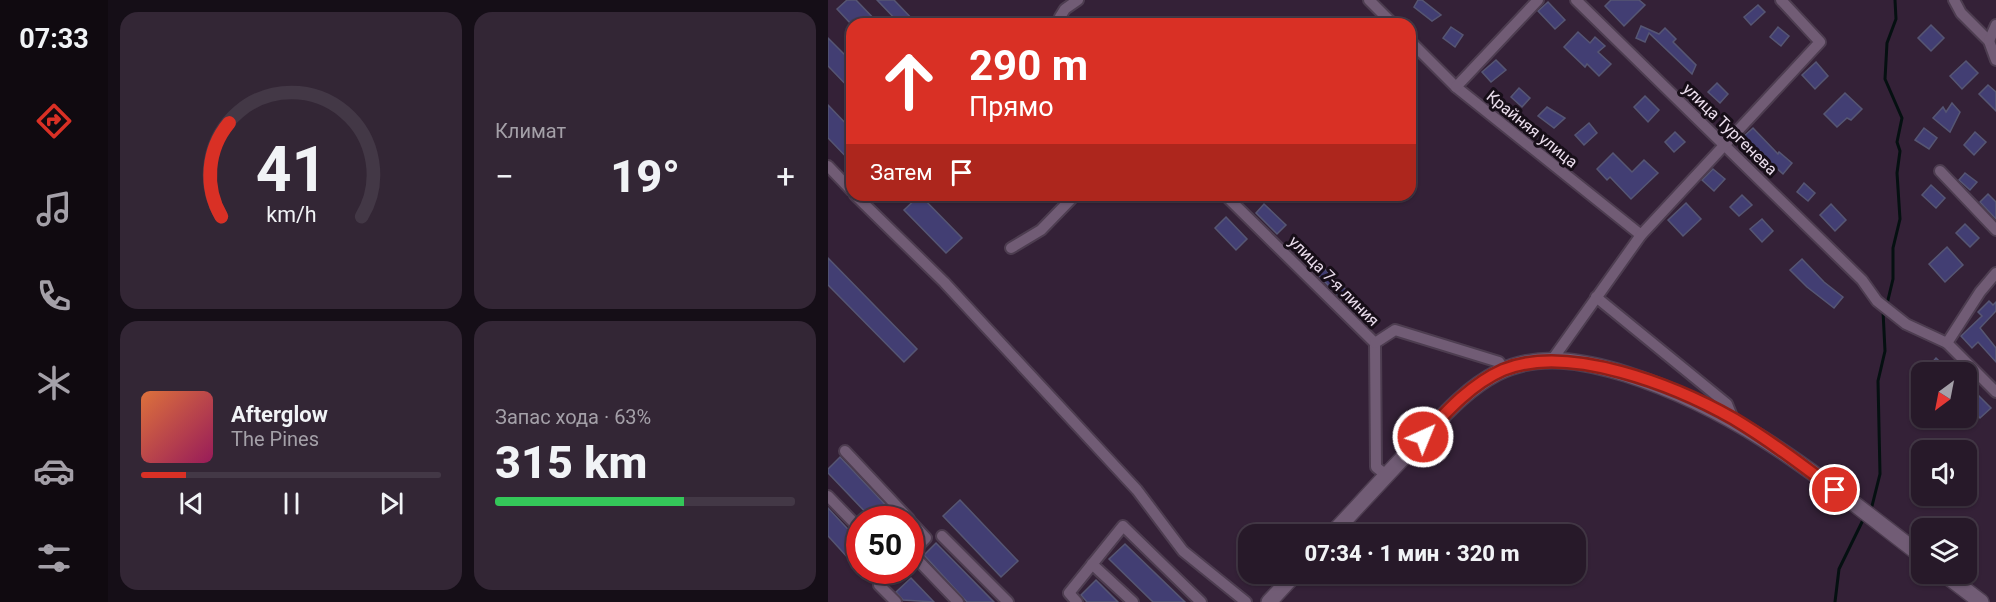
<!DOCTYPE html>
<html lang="ru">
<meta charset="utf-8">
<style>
:root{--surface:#271929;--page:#332635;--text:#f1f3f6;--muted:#a4a0a8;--line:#433846;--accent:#d93025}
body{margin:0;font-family:Roboto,sans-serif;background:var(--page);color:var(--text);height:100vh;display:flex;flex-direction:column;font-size:22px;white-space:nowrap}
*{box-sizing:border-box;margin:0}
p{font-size:20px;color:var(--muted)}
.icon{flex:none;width:33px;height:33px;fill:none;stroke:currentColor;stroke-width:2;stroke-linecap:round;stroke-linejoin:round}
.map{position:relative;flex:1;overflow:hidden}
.drawer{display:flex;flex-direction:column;gap:12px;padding:12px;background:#150e17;width:720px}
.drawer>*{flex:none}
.hud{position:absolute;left:18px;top:18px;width:570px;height:183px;border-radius:18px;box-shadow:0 2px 4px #0004,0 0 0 2px var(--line);background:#d93025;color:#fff;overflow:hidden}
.needle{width:39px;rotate:212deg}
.buttons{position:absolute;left:1083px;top:362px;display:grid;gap:12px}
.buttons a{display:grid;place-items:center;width:66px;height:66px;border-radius:12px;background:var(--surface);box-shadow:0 2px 4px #0004,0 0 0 2px var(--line);font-size:30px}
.speed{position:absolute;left:18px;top:506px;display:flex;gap:12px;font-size:30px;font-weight:700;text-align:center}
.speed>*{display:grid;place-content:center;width:78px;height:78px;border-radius:50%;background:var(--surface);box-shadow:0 2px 4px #0004,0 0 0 2px var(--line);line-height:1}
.speed .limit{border:9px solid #d22;background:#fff;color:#111}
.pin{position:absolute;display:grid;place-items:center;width:51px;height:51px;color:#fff;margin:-26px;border:3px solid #fff;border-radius:50%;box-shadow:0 2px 6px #0007}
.me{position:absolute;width:66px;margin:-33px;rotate:44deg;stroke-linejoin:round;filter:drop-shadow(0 0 4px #0008)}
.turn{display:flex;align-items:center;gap:21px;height:126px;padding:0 24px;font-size:27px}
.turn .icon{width:78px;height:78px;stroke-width:2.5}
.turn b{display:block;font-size:42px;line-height:51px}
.then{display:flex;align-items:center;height:57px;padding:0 24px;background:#0003;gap:12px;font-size:22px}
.big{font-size:45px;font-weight:800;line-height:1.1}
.drawer .widget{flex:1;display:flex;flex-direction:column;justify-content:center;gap:9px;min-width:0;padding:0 21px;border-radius:18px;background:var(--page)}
.drawer .dial{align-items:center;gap:0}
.dial svg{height:156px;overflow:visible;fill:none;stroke:var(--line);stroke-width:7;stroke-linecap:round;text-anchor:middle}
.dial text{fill:var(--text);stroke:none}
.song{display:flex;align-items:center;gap:18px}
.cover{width:72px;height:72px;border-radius:9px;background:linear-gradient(135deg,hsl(20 70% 55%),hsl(330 70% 35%))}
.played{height:6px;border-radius:3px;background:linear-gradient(90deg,var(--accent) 15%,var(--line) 15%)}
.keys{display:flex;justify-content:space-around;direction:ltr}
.heat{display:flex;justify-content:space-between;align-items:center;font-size:33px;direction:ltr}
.charge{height:9px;border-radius:4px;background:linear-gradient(90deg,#34c759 63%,var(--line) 0)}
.drawer .tiles{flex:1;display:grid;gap:12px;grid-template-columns:repeat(2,1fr)}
.trip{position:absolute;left:410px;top:524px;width:348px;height:60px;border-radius:18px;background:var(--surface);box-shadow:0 2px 4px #0004,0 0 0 2px var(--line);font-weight:800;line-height:60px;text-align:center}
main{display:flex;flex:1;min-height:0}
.tab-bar{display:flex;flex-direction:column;width:108px;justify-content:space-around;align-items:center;background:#100a10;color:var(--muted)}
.tab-bar .icon{width:42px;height:42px}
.tab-bar .selected{color:var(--accent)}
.tab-bar b{font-size:27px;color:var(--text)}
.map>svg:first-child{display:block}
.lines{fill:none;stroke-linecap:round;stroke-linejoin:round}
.stream{stroke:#051011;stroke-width:3}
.building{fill:#423e73;stroke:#565673;stroke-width:1.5}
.minor-casing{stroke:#4d3d50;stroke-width:14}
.secondary-casing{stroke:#4d3d50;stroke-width:18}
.minor{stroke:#715c75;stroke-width:10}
.secondary{stroke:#715c75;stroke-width:15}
.route-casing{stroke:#8d1f18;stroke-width:15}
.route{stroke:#d93025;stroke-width:10}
.labels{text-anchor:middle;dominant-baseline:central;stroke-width:6;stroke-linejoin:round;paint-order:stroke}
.street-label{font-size:16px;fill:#ebdeed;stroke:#170e18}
</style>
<main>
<nav class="tab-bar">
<b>07:33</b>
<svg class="icon selected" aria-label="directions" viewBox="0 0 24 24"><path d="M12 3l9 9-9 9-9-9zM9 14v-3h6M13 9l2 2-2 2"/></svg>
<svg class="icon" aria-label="music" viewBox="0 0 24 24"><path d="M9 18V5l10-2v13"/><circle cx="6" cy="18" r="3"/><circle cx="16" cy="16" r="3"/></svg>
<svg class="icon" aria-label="phone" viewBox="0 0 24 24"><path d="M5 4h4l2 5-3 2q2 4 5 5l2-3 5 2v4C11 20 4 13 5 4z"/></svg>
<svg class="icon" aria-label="climate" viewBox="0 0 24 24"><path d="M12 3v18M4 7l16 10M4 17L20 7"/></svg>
<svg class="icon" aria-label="car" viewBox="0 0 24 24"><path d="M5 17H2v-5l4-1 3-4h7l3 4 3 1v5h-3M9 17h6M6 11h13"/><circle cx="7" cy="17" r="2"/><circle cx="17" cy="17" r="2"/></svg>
<svg class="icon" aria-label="filters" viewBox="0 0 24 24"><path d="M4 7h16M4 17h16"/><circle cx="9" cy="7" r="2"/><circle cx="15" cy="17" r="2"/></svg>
</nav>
<section class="drawer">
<div class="tiles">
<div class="widget dial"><svg viewBox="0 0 100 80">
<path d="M14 69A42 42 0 1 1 86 69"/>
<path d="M14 69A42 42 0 0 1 18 21" stroke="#d93025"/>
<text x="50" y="56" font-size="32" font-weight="700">41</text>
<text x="50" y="72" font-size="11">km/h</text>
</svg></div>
<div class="widget"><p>Климат</p>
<div class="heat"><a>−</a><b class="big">19°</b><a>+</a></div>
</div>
<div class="widget">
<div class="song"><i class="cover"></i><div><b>Afterglow</b><p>The Pines</p></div></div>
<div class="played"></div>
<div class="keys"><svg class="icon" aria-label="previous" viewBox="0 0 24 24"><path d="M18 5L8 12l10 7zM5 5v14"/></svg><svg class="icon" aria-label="pause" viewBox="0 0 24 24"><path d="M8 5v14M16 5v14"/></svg><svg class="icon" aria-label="next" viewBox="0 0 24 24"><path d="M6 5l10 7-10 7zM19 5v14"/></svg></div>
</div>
<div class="widget"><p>Запас хода · 63%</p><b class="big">315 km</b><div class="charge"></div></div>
</div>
</section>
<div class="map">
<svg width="1168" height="602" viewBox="0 0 1168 602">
<rect width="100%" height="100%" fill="#342137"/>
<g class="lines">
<!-- stream -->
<g class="stream">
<path d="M1059,304L1065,279V248L1072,219L1069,173L1072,151L1069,142L1074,118L1057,79L1059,43L1068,19L1067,0"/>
<path d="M1044,506L1052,474L1050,381L1057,351L1055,311"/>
<path d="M1007,602L1011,569L1035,520"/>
</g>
</g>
<!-- building -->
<g class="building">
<path d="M19,0H28L51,24H23L9,9Z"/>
<path d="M49,0H66L89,24H72Z"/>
<path d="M590,0H594L613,15L604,21L586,7Z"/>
<path d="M783,0H811L817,5L796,26L777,6Z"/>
<path d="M720,2L737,20L727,29L710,11Z"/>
<path d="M930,5L937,12L923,25L916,17Z"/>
<path d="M1103,25L1116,38L1103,51L1090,38Z"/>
<path d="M813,26L831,34L837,28L848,39L845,42L868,65L864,74L821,33L817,42L808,38Z"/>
<path d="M623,27L635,35L627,47L615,38Z"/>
<path d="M950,27L961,36L953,46L942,37Z"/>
<path d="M750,32L762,43L767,37L777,46L770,52L783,64L771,76L759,64L757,67L736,47Z"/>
<path d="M0,38L24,62V91L0,66Z"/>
<path d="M668,60L678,70L663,82L654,72Z"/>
<path d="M1138,61L1150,73L1134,89L1122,76Z"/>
<path d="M988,62L1000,76L987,89L974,75Z"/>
<path d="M889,83L900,94L892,103L880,92Z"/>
<path d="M1160,85L1168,92V111L1151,94Z"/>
<path d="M691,88L702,98L694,107L683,97Z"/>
<path d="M1017,93L1034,109L1023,120L1019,118L1009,127L996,114Z"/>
<path d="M817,96L831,110L820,122L806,107Z"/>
<path d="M1124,103L1132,112L1122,132L1105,118L1115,107L1118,112Z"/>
<path d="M0,105L24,130V163L0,138Z"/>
<path d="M719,107L737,118L726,128L710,116Z"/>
<path d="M761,123L769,133L756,145L747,135Z"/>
<path d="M925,128L950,154L951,152L964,163L955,174L915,137Z"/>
<path d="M1096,128L1109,138L1101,149L1087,140Z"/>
<path d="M847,132L857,142L846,152L837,142Z"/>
<path d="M1147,132L1158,142L1146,155L1136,145Z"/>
<path d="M785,153L804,172L816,160L830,173L803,199L782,177L779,180L769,169Z"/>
<path d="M885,169L897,179L886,191L874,180Z"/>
<path d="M1137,173L1149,182L1142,190L1131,180Z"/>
<path d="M976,183L987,193L980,201L969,192Z"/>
<path d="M1103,185L1117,198L1108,208L1094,195Z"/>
<path d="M1160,194L1168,202V219L1152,202Z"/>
<path d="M92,195L134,238L118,253L76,210Z"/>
<path d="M914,195L924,205L911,216L902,207Z"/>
<path d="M858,203L873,219L855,236L840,220Z"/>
<path d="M436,204L458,225L449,234L428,213Z"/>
<path d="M1003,204L1018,220L1007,231L992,215Z"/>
<path d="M398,217L419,239L408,250L387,228Z"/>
<path d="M934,219L945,231L934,242L922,229Z"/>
<path d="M1137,224L1151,238L1142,247L1128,233Z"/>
<path d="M471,243L520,292L513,299L466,249Z"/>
<path d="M1119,247L1135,265L1117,282L1101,264Z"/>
<path d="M0,258L89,349L76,362L0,285Z"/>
<path d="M974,259L996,282L1015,297L1006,308L979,287L962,270Z"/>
<path d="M1161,301L1165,305L1168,302V311L1152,328L1168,348V362L1150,342L1144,348L1133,336L1154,316L1150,312Z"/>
<path d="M1108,358L1123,372H1096Z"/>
<path d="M1138,383L1163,408L1152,418L1138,404Z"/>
<path d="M12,457L71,519H44L0,473V469Z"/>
<path d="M132,500L190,561L173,577L115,516Z"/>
<path d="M0,508L32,542V571L0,536Z"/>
<path d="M108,543L166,602H139L96,555Z"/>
<path d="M297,544L357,602H325L281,559Z"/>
<path d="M83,578L106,602L75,600L68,592Z"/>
<path d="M268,580L290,602H259L253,595Z"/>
</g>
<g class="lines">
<!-- minor casing -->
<g class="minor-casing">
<g id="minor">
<path d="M541,0L565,24"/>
<path d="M748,0L1034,280L1049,301L1078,324L1119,343L1168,392"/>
<path d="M1126,0L1133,13L1161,41L1168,60"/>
<path d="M234,24L232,17L237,9L250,0"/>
<path d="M582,41L628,87L813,235"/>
<path d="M1161,41L1168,25"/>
<path d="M628,87L710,0"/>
<path d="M0,166L24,191"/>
<path d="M1112,171L1168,230"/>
<path d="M27,195L116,282L309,490L355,551L418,602"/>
<path d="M397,195L547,343L548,467L558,475"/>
<path d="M183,248L213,230L247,195"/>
<path d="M768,297L899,404L905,419"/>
<path d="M547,343L567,330L671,362L676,370"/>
<path d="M1119,343L1152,292L1168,273"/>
<path d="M724,360L813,235L992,42L953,0"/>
<path d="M17,451L81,519"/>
<path d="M0,496L32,529"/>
<path d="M82,521L98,538L82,554"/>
<path d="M114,536L180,602"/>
<path d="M83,553L130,602"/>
<path d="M264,564L305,602"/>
<path d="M66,570L51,585L68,602"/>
<path d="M249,602L241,593L295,526L373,602"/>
</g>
</g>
<!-- secondary casing -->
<g class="secondary-casing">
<g id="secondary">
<path d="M504,534C533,503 561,472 591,441C615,416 638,389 669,373C710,352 756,361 798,374C917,412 997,482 1094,556"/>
<path d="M1115,573L1153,602"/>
<path d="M441,602L468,573"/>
</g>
</g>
<!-- minor -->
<use href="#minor" class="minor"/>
<!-- secondary -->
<use href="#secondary" class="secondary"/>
</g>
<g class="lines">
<!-- route casing -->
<g class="route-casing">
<path id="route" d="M595,437C618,412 643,384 675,370C740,343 848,386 906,419C941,440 974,465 1007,490"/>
</g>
<!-- route -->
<use href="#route" class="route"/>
</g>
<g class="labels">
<!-- street labels -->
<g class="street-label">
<text transform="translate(704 129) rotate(39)">Крайняя улица</text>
<text transform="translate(902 129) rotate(44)">улица Тургенева</text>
<text transform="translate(506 281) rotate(45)">улица 7-я линия</text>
</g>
</g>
</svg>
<div class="buttons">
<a><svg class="needle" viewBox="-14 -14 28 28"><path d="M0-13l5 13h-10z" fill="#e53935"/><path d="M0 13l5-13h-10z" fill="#a4a0a8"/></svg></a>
<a><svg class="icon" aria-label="sound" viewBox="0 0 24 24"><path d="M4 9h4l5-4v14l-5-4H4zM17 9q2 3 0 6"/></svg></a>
<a><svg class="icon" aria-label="layers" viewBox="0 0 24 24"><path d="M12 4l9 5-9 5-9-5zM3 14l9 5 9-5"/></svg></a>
</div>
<div class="speed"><div class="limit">50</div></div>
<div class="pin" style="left:1007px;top:490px;background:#d93025"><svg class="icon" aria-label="arrive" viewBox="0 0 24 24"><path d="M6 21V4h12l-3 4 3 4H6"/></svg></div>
<svg class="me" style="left:595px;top:437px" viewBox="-20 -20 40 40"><circle r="17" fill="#d93025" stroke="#fff" stroke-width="3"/><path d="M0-11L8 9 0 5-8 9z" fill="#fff"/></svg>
<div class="trip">07:34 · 1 мин · 320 m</div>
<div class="hud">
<div class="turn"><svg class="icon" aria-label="ahead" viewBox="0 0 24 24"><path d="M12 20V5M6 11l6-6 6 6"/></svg><div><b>290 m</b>Прямо</div></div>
<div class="then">Затем<svg class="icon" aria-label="arrive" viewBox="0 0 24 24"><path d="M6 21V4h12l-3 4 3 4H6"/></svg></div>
</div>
</div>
</main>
